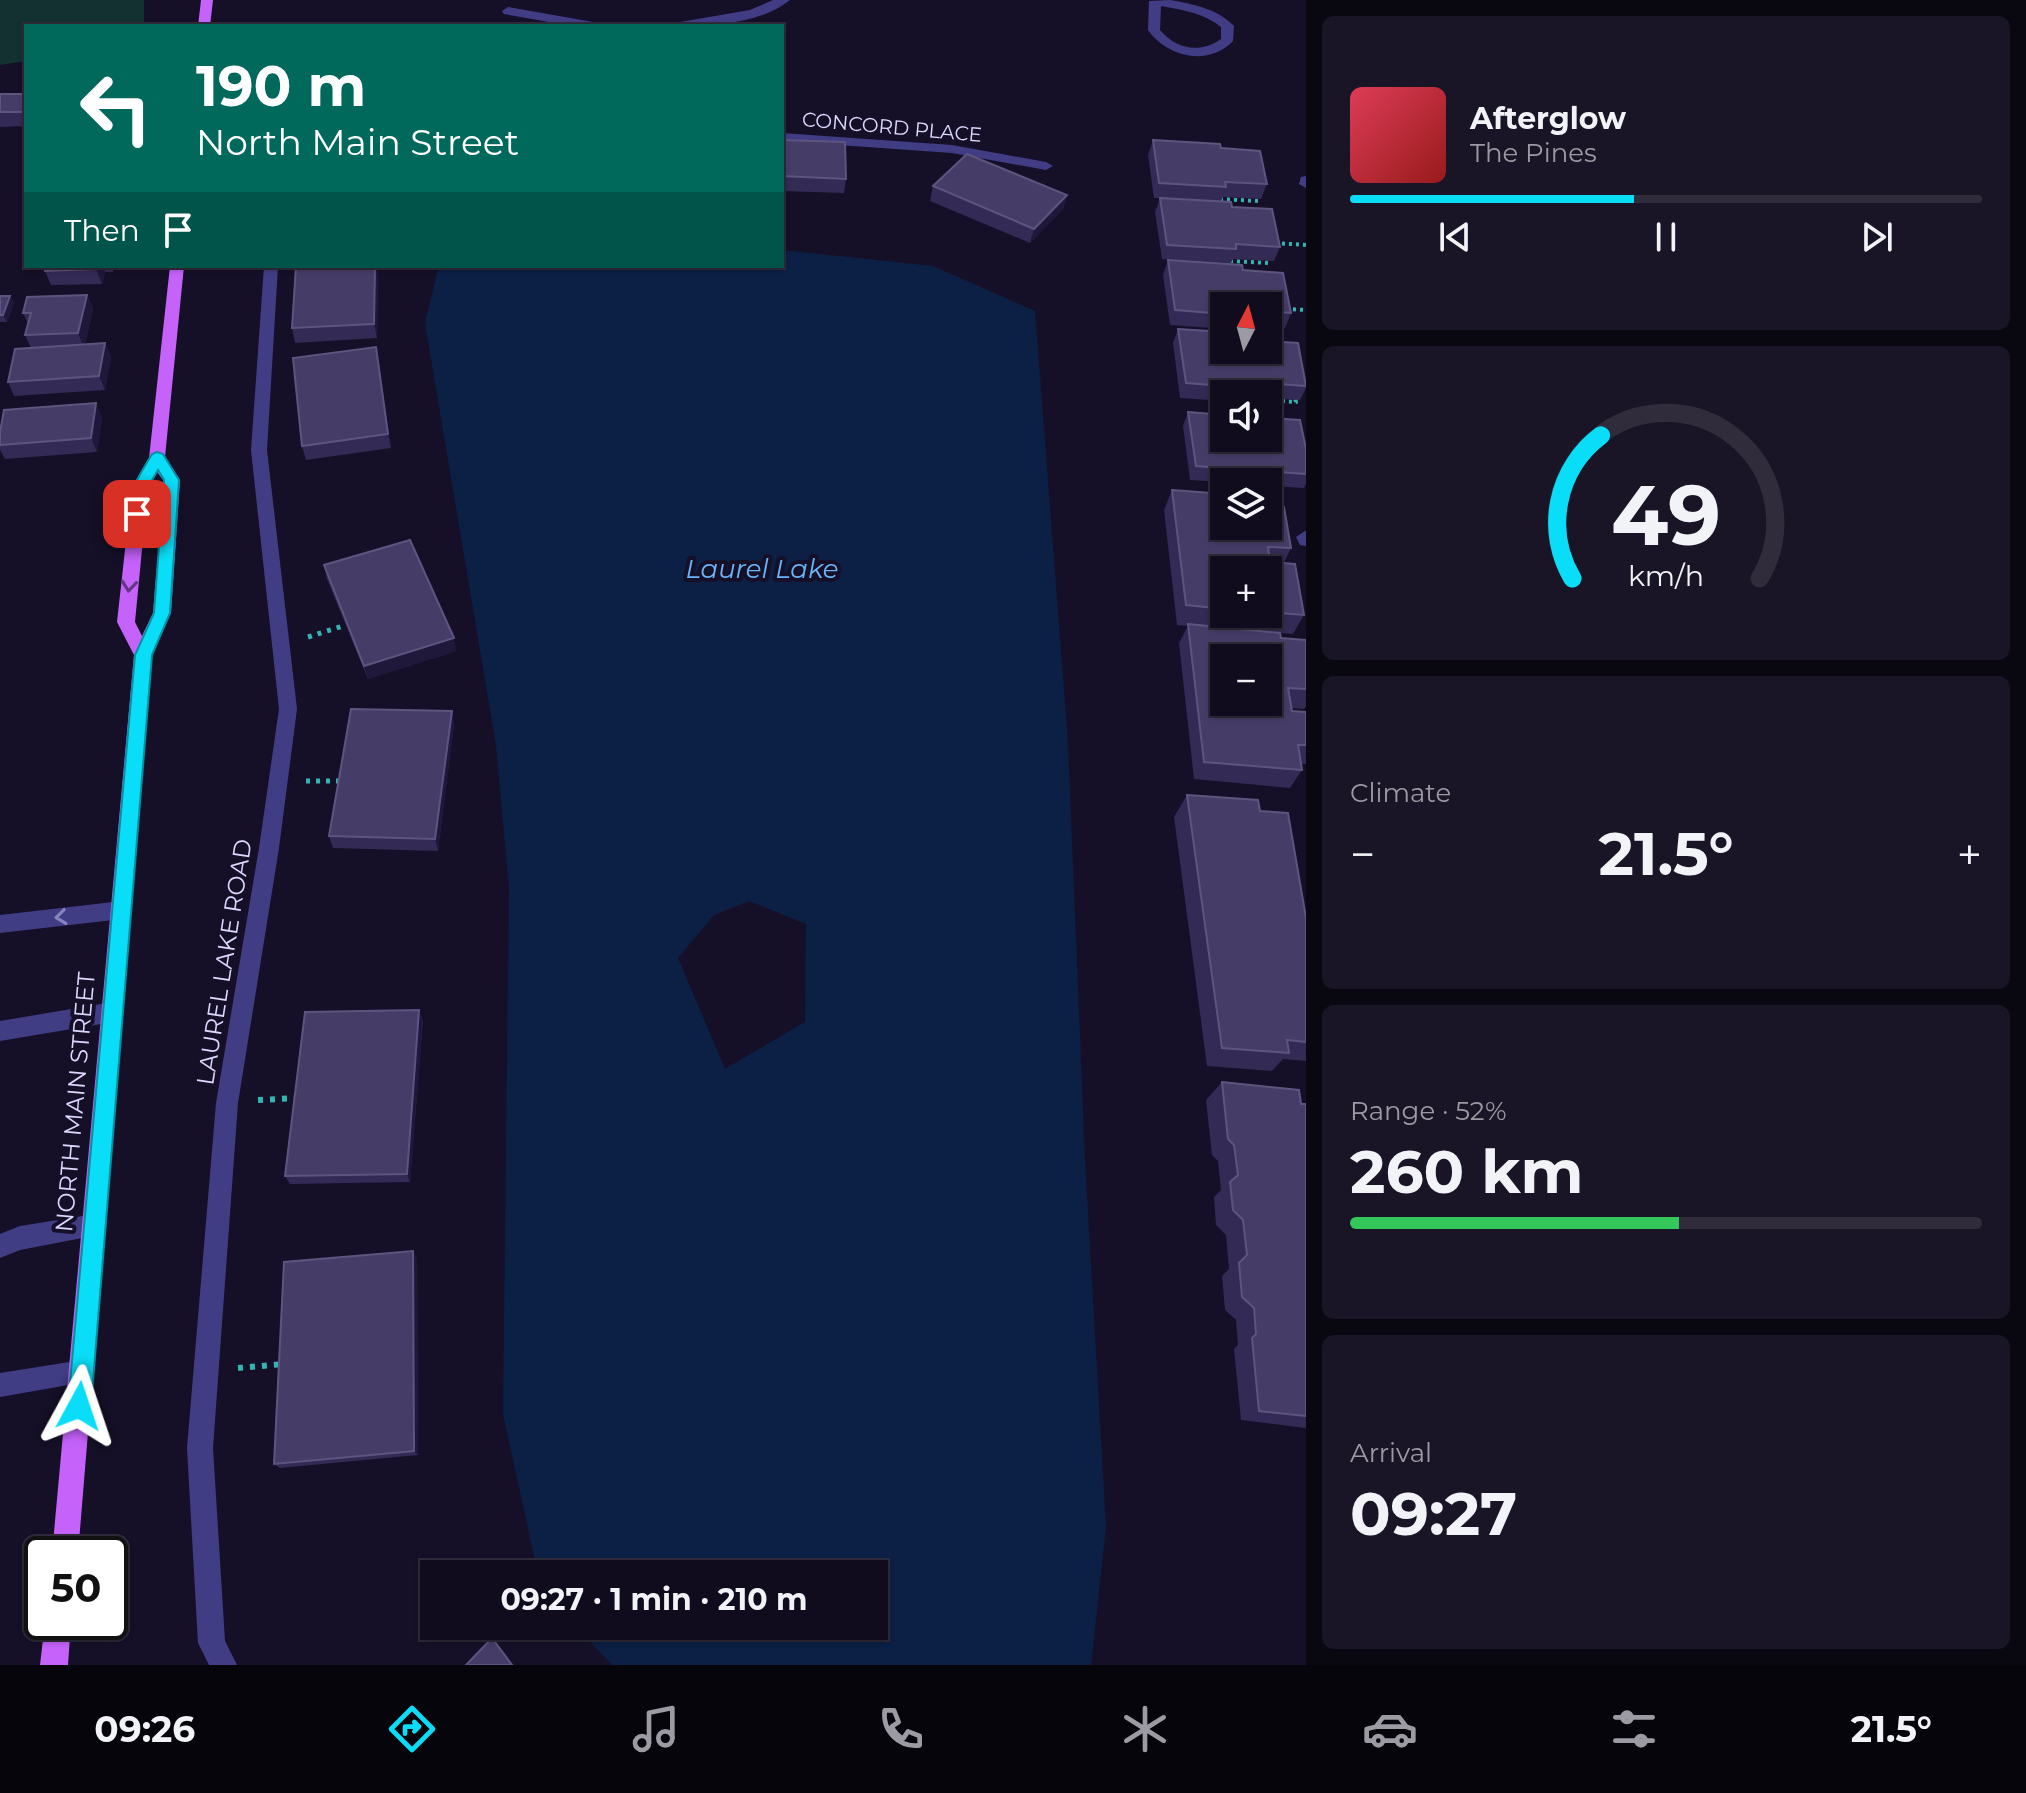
<!DOCTYPE html>
<meta charset="utf-8">
<style>
:root{--surface:#100c1d;--page:#191526;--text:#f1f3f6;--muted:#9c9ba4;--line:#302c3b;--accent:#0addf8}
body{margin:0;font-family:Montserrat,sans-serif;background:var(--page);color:var(--text);height:100vh;display:flex;flex-direction:column;font-size:30px;white-space:nowrap}
*{box-sizing:border-box;margin:0}
p{font-size:26px;color:var(--muted)}
.icon{flex:none;width:44px;height:44px;fill:none;stroke:currentColor;stroke-width:2;stroke-linecap:round;stroke-linejoin:round}
.map{position:relative;flex:1;overflow:hidden}
.details{display:flex;flex-direction:column;gap:16px;padding:16px;background:#090710;width:720px}
.details>*{flex:none}
.guide{position:absolute;left:24px;top:24px;width:760px;height:244px;border-radius:0px;box-shadow:0 2px 6px #0004,0 0 0 2px var(--line);background:#00695c;color:#fff;overflow:hidden}
.needle{width:52px;rotate:6deg}
.fabs{position:absolute;left:1210px;top:292px;display:grid;gap:16px}
.fabs a{display:grid;place-items:center;width:72px;height:72px;border-radius:0px;background:var(--surface);box-shadow:0 2px 6px #0004,0 0 0 2px var(--line);font-size:40px}
.speed{position:absolute;left:24px;top:1536px;display:flex;gap:16px;font-size:40px;font-weight:700;text-align:center}
.speed>*{display:grid;place-content:center;width:104px;height:104px;border-radius:50%;background:var(--surface);box-shadow:0 2px 6px #0004,0 0 0 2px var(--line);line-height:1}
.speed .limit{border:4px solid #111;border-radius:12px;background:#fff;color:#111}
.pin{position:absolute;display:grid;place-items:center;width:68px;height:68px;color:#fff;margin:-34px;border-radius:16px;box-shadow:0 4px 12px #0006}
.me{position:absolute;width:88px;margin:-44px;rotate:5deg;stroke-linejoin:round;filter:drop-shadow(0 0 6px #0008)}
.turn{display:flex;align-items:center;gap:28px;height:168px;padding:0 40px;font-size:36px}
.turn .icon{width:104px;height:104px;stroke-width:2.5}
.turn b{display:block;font-size:56px;line-height:68px}
.then{display:flex;align-items:center;height:76px;padding:0 40px;background:#0003;gap:16px;font-size:30px}
.big{font-size:60px;font-weight:700;line-height:1.1}
.details .widget{flex:1;display:flex;flex-direction:column;justify-content:center;gap:12px;min-width:0;padding:0 28px;border-radius:12px;background:var(--page)}
.details .dial{align-items:center;gap:0}
.dial svg{height:208px;overflow:visible;fill:none;stroke:var(--line);stroke-width:7;stroke-linecap:round;text-anchor:middle}
.dial text{fill:var(--text);stroke:none}
.song{display:flex;align-items:center;gap:24px}
.cover{width:96px;height:96px;border-radius:12px;background:linear-gradient(135deg,hsl(350 70% 55%),hsl(0 70% 35%))}
.played{height:8px;border-radius:4px;background:linear-gradient(90deg,var(--accent) 45%,var(--line) 45%)}
.keys{display:flex;justify-content:space-around;direction:ltr}
.heat{display:flex;justify-content:space-between;align-items:center;font-size:44px;direction:ltr}
.charge{height:12px;border-radius:6px;background:linear-gradient(90deg,#34c759 52%,var(--line) 0)}
.trip{position:absolute;left:420px;top:1560px;width:468px;height:80px;border-radius:0px;background:var(--surface);box-shadow:0 2px 6px #0004,0 0 0 2px var(--line);font-weight:700;line-height:80px;text-align:center}
.tab-bar{display:flex;height:128px;justify-content:space-around;align-items:center;background:#06050c;color:var(--muted)}
.tab-bar .icon{width:56px;height:56px}
.tab-bar .active{color:var(--accent)}
.tab-bar b{font-size:36px;color:var(--text)}
main{display:flex;flex:1;min-height:0}
.map>svg:first-child{display:block}
.green{fill:#143131}
.water{fill:#0c2045;fill-rule:evenodd}
.lines{fill:none;stroke-linecap:round;stroke-linejoin:round}
.path-far2{stroke:#33b6b0;stroke-width:4;stroke-dasharray:3 4;stroke-linecap:butt}
.path-far1{stroke:#33b6b0;stroke-width:5;stroke-dasharray:4 6;stroke-linecap:butt}
.path{stroke:#33b6b0;stroke-width:6;stroke-dasharray:5 7;stroke-linecap:butt}
.minor{fill:#413d85;fill-rule:evenodd}
.major{fill:#c462fa;fill-rule:evenodd}
.wall{fill:#332a55;fill-rule:evenodd}
.shaded-wall{fill:#1f183b}
.building{fill:#453d67;stroke:#5d557f;stroke-width:2;fill-rule:evenodd}
.oneway{stroke:#643586}
.oneway2{stroke:#8783bb}
.route{fill:#0addf8;stroke:#0690a1;stroke-width:2}
.labels{text-anchor:middle;dominant-baseline:central;stroke-width:8;stroke-linejoin:round;paint-order:stroke}
.far-street-label{font-size:20px;fill:#ddd8fe;stroke:#151027}
.street-label{font-size:24px;fill:#ddd8fe;stroke:#151027}
.water-label{font-size:26px;font-style:italic;fill:#69b5fb;stroke:#151027}
</style>
<main>
<div class="map">
<svg width="1306" height="1665" viewBox="0 0 1306 1665">
<rect width="100%" height="100%" fill="#151027"/>
<!-- green -->
<path class="green" d="M0,0H144V26H26V61L0,65Z"/>
<!-- water -->
<path class="water" d="M782,250L933,266L1035,311L1068,743L1085,1160L1106,1527L1091,1665H612L575,1626H874V1574H538L503,1414L509,887L496,745L425,323L439,266H782ZM749,901L806,924L805,1022L725,1069L678,958L714,915Z"/>
<g class="lines">
<!-- path-far2 -->
<g class="path-far2">
<path d="M1220,199L1258,201L1256,192"/>
<path d="M1275,243L1306,245"/>
<path d="M1230,261L1269,263L1267,255"/>
<path d="M1286,309L1306,310"/>
<path d="M1268,329L1282,330L1280,321"/>
<path d="M1268,400L1296,402L1294,395"/>
</g>
<!-- path-far1 -->
<g class="path-far1">
<path d="M308,637L346,625"/>
<path d="M306,781H344"/>
</g>
<!-- path -->
<g class="path">
<path d="M258,1100L300,1098"/>
<path d="M238,1368L284,1364"/>
</g>
<!-- minor -->
<g class="minor">
<path d="M773,0H790C761,24 710,26 674,26L680,22L750,10Z"/>
<path d="M1170,0C1193,4 1218,9 1234,26L1233,41C1208,67 1167,57 1148,30L1149,1ZM1161,6C1183,10 1204,13 1221,27V39C1200,54 1176,49 1160,30Z"/>
<path d="M508,7L593,22L599,26H571L504,14L502,11Z"/>
<path d="M782,133L952,145L1046,162L1053,166L1046,170L952,153L782,141Z"/>
<path d="M1306,176V188L1299,184L1301,177Z"/>
<path d="M264,266H278L267,450L297,709L279,848L238,1103L213,1448L225,1641L237,1665H209L198,1643L187,1448L216,1103L259,848L279,709L251,450Z"/>
<path d="M1305,531H1306V546L1300,545L1296,537Z"/>
<path d="M122,901L129,904L132,910L129,916L122,919L0,933V915Z"/>
<path d="M113,1002L121,1005L124,1012L121,1019L113,1022L0,1041V1021Z"/>
<path d="M95,1214L103,1218L107,1226L103,1234L20,1250L0,1258V1234L20,1226Z"/>
<path d="M82,1360L91,1363L94,1372L91,1381L0,1397V1373Z"/>
</g>
<!-- major -->
<g class="major">
<path d="M201,0H213L210,26H198Z"/>
<path d="M170,266H184L165,457L180,480L171,613L152,655L78,1554H52L134,655L117,622L132,487L149,458ZM157,472L164,481L153,613L142,636L135,622L148,487Z"/>
<path d="M45,1622H71L68,1665H40Z"/>
</g>
</g>
<!-- wall -->
<g class="wall">
<path d="M0,94H26V126L0,127Z"/>
<path d="M782,140L846,179L844,193L782,191Z"/>
<path d="M1153,140L1221,148L1267,184L1261,199L1223,197L1221,201L1232,207L1280,247L1274,261L1233,259L1231,263L1162,259L1155,212L1160,198H1154L1148,155Z"/>
<path d="M933,186L1067,195L1063,209L1030,243L930,201Z"/>
<path d="M1168,260L1243,270L1291,313L1285,328L1268,326V306H1224V329L1170,325L1163,275Z"/>
<path d="M46,266H114L113,272H105L102,284L51,285L45,271Z"/>
<path d="M296,266H378L377,338L295,343L292,328Z"/>
<path d="M87,295L93,309L85,344L105,343L111,357L105,390L14,396L8,382L31,348L25,335L28,324L23,313Z"/>
<path d="M0,296H10L14,303L7,322H0Z"/>
<path d="M1178,329L1306,381V388L1300,400L1268,398V394H1224V401L1180,398L1173,343Z"/>
<path d="M376,347L391,448L306,460L302,446Z"/>
<path d="M1188,412L1306,449V484L1304,488L1268,486V482H1224L1190,480L1183,426Z"/>
<path d="M102,417L97,452L5,459L0,450V432Z"/>
<path d="M1172,490L1291,548L1284,563L1304,615L1293,634L1281,633V638L1306,640V706L1304,709L1291,708L1292,711L1306,712V764H1301L1302,770L1290,788L1194,779L1179,643L1188,626L1177,625L1164,510ZM1224,570H1268V614H1224Z"/>
<path d="M324,565L456,651L368,679L327,579Z"/>
<path d="M454,724L438,851L333,848L329,836Z"/>
<path d="M1187,795L1260,811L1306,918V1061L1283,1059L1272,1071L1207,1066L1174,817Z"/>
<path d="M423,1020L410,1182L290,1184L285,1176Z"/>
<path d="M1222,1082L1306,1104V1428L1241,1420L1234,1349L1238,1345L1236,1320L1225,1310L1222,1276L1229,1269L1226,1235L1216,1225L1214,1197L1221,1190L1218,1161L1212,1155L1206,1100Z"/>
<path d="M417,1258L418,1455L280,1468L274,1464Z"/>
</g>
<!-- shaded-wall -->
<g class="shaded-wall">
<path d="M1067,195L1063,209L1030,243L1034,229Z"/>
<path d="M97,266H103L105,272L102,284L96,269Z"/>
<path d="M375,266H378L377,338L374,324Z"/>
<path d="M87,295L93,309L84,348L78,333Z"/>
<path d="M10,296L14,303L7,322L3,315Z"/>
<path d="M105,343L111,357L105,390L99,376Z"/>
<path d="M376,347L378,361L391,448L388,434Z"/>
<path d="M96,403L102,417L97,452L91,438Z"/>
<path d="M454,638L456,651L368,679L364,666Z"/>
<path d="M452,711L454,724L438,851L435,839Z"/>
<path d="M419,1010L423,1020L410,1182L407,1174Z"/>
<path d="M413,1251L417,1258L418,1455L414,1451Z"/>
<path d="M492,1638L495,1640L514,1665H512Z"/>
</g>
<!-- building -->
<g class="building">
<rect x="0" y="94" width="26" height="18"/>
<path d="M782,140L845,142L846,179L782,176Z"/>
<path d="M1153,140L1220,144L1221,148L1260,151L1267,184L1225,182L1226,187L1159,183Z"/>
<path d="M967,154L1067,195L1034,229L933,186Z"/>
<path d="M1160,198L1231,202L1232,207L1272,209L1280,247L1236,244V249L1167,245Z"/>
<path d="M1168,260L1242,265L1243,270L1283,273L1291,313L1268,311V306H1224V314L1175,310Z"/>
<path d="M46,266H97L96,269L45,271Z"/>
<path d="M296,266H375L374,324L292,328Z"/>
<path d="M87,295L78,333L25,335L31,313H23L27,297Z"/>
<path d="M0,296H10L3,315H0Z"/>
<path d="M1178,329L1224,332V350H1268V341L1298,343L1306,386L1262,383L1263,389L1186,383Z"/>
<path d="M105,343L99,376L8,382L15,349Z"/>
<path d="M376,347L388,434L302,446L293,358Z"/>
<path d="M96,403L91,438L0,445V432L4,410Z"/>
<path d="M1188,412L1224,415V438H1268V418L1300,420L1306,449V474L1196,466Z"/>
<path d="M1172,490L1224,494V526H1268V505L1284,507L1291,548L1268,547L1270,562L1295,564L1304,615L1268,612V570H1224V609L1186,605Z"/>
<path d="M410,540L454,638L364,666L324,565Z"/>
<path d="M1188,624L1280,633L1281,638L1306,640V689L1288,688L1292,711L1306,712V745H1298L1302,770L1204,762ZM1224,658H1268V702H1224Z"/>
<path d="M351,709L452,711L435,839L329,836Z"/>
<path d="M1187,795L1258,800L1260,811L1288,813L1306,918V1042L1287,1040L1289,1053L1222,1048Z"/>
<path d="M419,1010L407,1174L285,1176L305,1012Z"/>
<path d="M1222,1082L1299,1090L1301,1104H1306V1416L1259,1411L1252,1338L1256,1334L1254,1308L1242,1297L1239,1263L1247,1255L1243,1220L1233,1210L1230,1182L1238,1175L1234,1145L1228,1139Z"/>
<path d="M413,1251L414,1451L274,1464L284,1262Z"/>
<path d="M492,1638L512,1665H466Z"/>
</g>
<!-- one-way arrows -->
<defs><path id="oneway-chevron" d="M-2-3.5L2.5 0L-2 3.5" fill="none" stroke-width="1.6" stroke-linecap="round" stroke-linejoin="round" transform="scale(2)"/></defs>
<use class="oneway" href="#oneway-chevron" transform="translate(129 586) rotate(96)"/>
<use class="oneway2" href="#oneway-chevron" transform="translate(61 917) rotate(173)"/>
<!-- route -->
<path class="route" d="M157,452L163,454L179,480L170,613L152,655L91,1406L87,1414L79,1417L71,1414L68,1406L135,655L154,613L164,480L158,470L148,487L143,518H132C124,495 141,473 152,454Z"/>
<g class="labels">
<!-- far-street labels -->
<g class="far-street-label">
<text transform="translate(892 127) rotate(5)">CONCORD PLACE</text>
</g>
<!-- street labels -->
<g class="street-label">
<text transform="translate(224 962) rotate(-81)">LAUREL LAKE ROAD</text>
<text transform="translate(75 1102) rotate(-85)">NORTH MAIN STREET</text>
</g>
<!-- water labels -->
<g class="water-label">
<text x="762" y="569">Laurel Lake</text>
</g>
</g>
</svg>
<div class="fabs">
<a><svg class="needle" viewBox="-14 -14 28 28"><path d="M0-13l5 13h-10z" fill="#e53935"/><path d="M0 13l5-13h-10z" fill="#9c9ba4"/></svg></a>
<a><svg class="icon" aria-label="sound" viewBox="0 0 24 24"><path d="M4 9h4l5-4v14l-5-4H4zM17 9q2 3 0 6"/></svg></a>
<a><svg class="icon" aria-label="layers" viewBox="0 0 24 24"><path d="M12 4l9 5-9 5-9-5zM3 14l9 5 9-5"/></svg></a>
<a>+</a>
<a>−</a>
</div>
<div class="speed"><div class="limit">50</div></div>
<div class="pin" style="left:137px;top:514px;background:#d93025"><svg class="icon" aria-label="arrive" viewBox="0 0 24 24"><path d="M6 21V4h12l-3 4 3 4H6"/></svg></div>
<svg class="me" style="left:79px;top:1406px" viewBox="-20 -20 40 40"><path d="M0-17L14 15 0 8-14 15z" fill="#0addf8" stroke="#fff" stroke-width="4"/></svg>
<div class="trip">09:27 · 1 min · 210 m</div>
<div class="guide">
<div class="turn"><svg class="icon" aria-label="left" viewBox="0 0 24 24"><path d="M17 20v-9H6M10 6l-5 5 5 5"/></svg><div><b>190 m</b>North Main Street</div></div>
<div class="then">Then<svg class="icon" aria-label="arrive" viewBox="0 0 24 24"><path d="M6 21V4h12l-3 4 3 4H6"/></svg></div>
</div>
</div>
<section class="details">
<div class="widget">
<div class="song"><i class="cover"></i><div><b>Afterglow</b><p>The Pines</p></div></div>
<div class="played"></div>
<div class="keys"><svg class="icon" aria-label="previous" viewBox="0 0 24 24"><path d="M18 5L8 12l10 7zM5 5v14"/></svg><svg class="icon" aria-label="pause" viewBox="0 0 24 24"><path d="M8 5v14M16 5v14"/></svg><svg class="icon" aria-label="next" viewBox="0 0 24 24"><path d="M6 5l10 7-10 7zM19 5v14"/></svg></div>
</div>
<div class="widget dial"><svg viewBox="0 0 100 80">
<path d="M14 69A42 42 0 1 1 86 69"/>
<path d="M14 69A42 42 0 0 1 25 14" stroke="#0addf8"/>
<text x="50" y="56" font-size="32" font-weight="700">49</text>
<text x="50" y="72" font-size="11">km/h</text>
</svg></div>
<div class="widget"><p>Climate</p>
<div class="heat"><a>−</a><b class="big">21.5°</b><a>+</a></div>
</div>
<div class="widget"><p>Range · 52%</p><b class="big">260 km</b><div class="charge"></div></div>
<div class="widget"><p>Arrival</p><b class="big">09:27</b></div>
</section>
</main>
<nav class="tab-bar">
<b>09:26</b>
<svg class="icon active" aria-label="directions" viewBox="0 0 24 24"><path d="M12 3l9 9-9 9-9-9zM9 14v-3h6M13 9l2 2-2 2"/></svg>
<svg class="icon" aria-label="music" viewBox="0 0 24 24"><path d="M9 18V5l10-2v13"/><circle cx="6" cy="18" r="3"/><circle cx="16" cy="16" r="3"/></svg>
<svg class="icon" aria-label="phone" viewBox="0 0 24 24"><path d="M5 4h4l2 5-3 2q2 4 5 5l2-3 5 2v4C11 20 4 13 5 4z"/></svg>
<svg class="icon" aria-label="climate" viewBox="0 0 24 24"><path d="M12 3v18M4 7l16 10M4 17L20 7"/></svg>
<svg class="icon" aria-label="car" viewBox="0 0 24 24"><path d="M5 17H2v-5l4-1 3-4h7l3 4 3 1v5h-3M9 17h6M6 11h13"/><circle cx="7" cy="17" r="2"/><circle cx="17" cy="17" r="2"/></svg>
<svg class="icon" aria-label="filters" viewBox="0 0 24 24"><path d="M4 7h16M4 17h16"/><circle cx="9" cy="7" r="2"/><circle cx="15" cy="17" r="2"/></svg>
<b>21.5°</b>
</nav>
